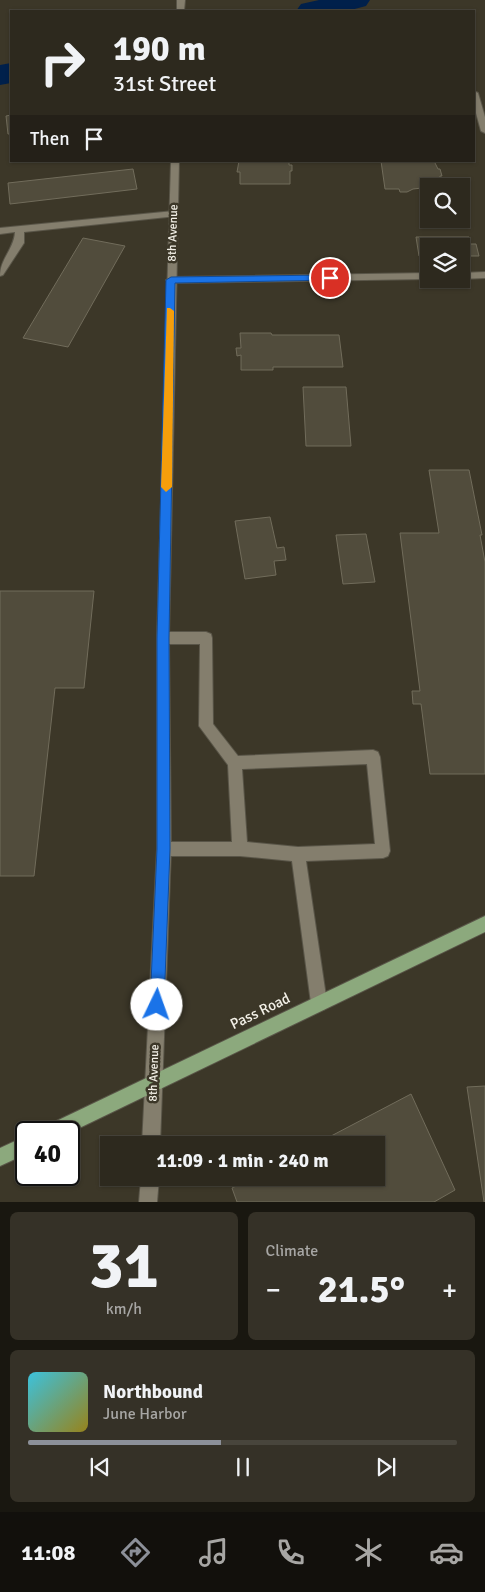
<!DOCTYPE html>
<meta charset="utf-8">
<style>
:root{--surface:#2d291e;--page:#353127;--text:#f1f3f6;--muted:#a7a6a4;--line:#48453c;--accent:#8c9099}
body{margin:0;font-family:Signika,sans-serif;background:var(--page);color:var(--text);height:100vh;display:flex;flex-direction:column;font-size:19px;white-space:nowrap}
*{box-sizing:border-box;margin:0}
p{font-size:16px;color:var(--muted)}
.icon{flex:none;width:28px;height:28px;fill:none;stroke:currentColor;stroke-width:2;stroke-linecap:round;stroke-linejoin:round}
.map{position:relative;height:1202px;overflow:hidden}
.side{display:flex;flex-direction:column;gap:10px;padding:10px;background:#191710;flex:1}
.side>*{flex:none}
.guide{position:absolute;left:10px;top:10px;width:465px;height:152px;border-radius:0px;box-shadow:0 1px 4px #0004,0 0 0 1px var(--line);background:#2d291e;color:var(--text);overflow:hidden}
.fabs{position:absolute;left:420px;top:178px;display:grid;gap:10px}
.fabs a{display:grid;place-items:center;width:50px;height:50px;border-radius:0px;background:var(--surface);box-shadow:0 1px 4px #0004,0 0 0 1px var(--line);font-size:25px}
.speed{position:absolute;left:15px;top:1121px;display:flex;gap:10px;font-size:25px;font-weight:700;text-align:center}
.speed>*{display:grid;place-content:center;width:65px;height:65px;border-radius:50%;background:var(--surface);box-shadow:0 1px 4px #0004,0 0 0 1px var(--line);line-height:1}
.speed .limit{border:2px solid #111;border-radius:8px;background:#fff;color:#111}
.pin{position:absolute;display:grid;place-items:center;width:42px;height:42px;color:#fff;margin:-21px;border:2px solid #fff;border-radius:50%;box-shadow:0 1px 5px #0007}
.me{position:absolute;width:55px;margin:-28px;rotate:3deg;stroke-linejoin:round;filter:drop-shadow(0 0 4px #0008)}
.turn{display:flex;align-items:center;gap:18px;height:105px;padding:0 20px;font-size:22px}
.turn .icon{width:65px;height:65px;stroke-width:2.5}
.turn b{display:block;font-size:35px;line-height:42px}
.then{display:flex;align-items:center;height:48px;padding:0 20px;background:#0003;gap:10px;font-size:19px}
.big{font-size:38px;font-weight:700;line-height:1.1}
.side .tile{flex:1;display:flex;flex-direction:column;justify-content:center;gap:8px;min-width:0;padding:0 18px;border-radius:8px;background:var(--page)}
.side .dial{align-items:center;gap:0}
.dial b{font-size:65px;line-height:1}
.song{display:flex;align-items:center;gap:15px}
.cover{width:60px;height:60px;border-radius:8px;background:linear-gradient(135deg,hsl(190 70% 55%),hsl(50 70% 35%))}
.played{height:5px;border-radius:2px;background:linear-gradient(90deg,var(--accent) 45%,var(--line) 45%)}
.keys{display:flex;justify-content:space-around;direction:ltr}
.heat{display:flex;justify-content:space-between;align-items:center;font-size:28px;direction:ltr}
.side .tiles{flex:1;display:grid;gap:10px;grid-template-columns:1fr 1fr}
.tile:last-child{grid-column:span 2}
.trip{position:absolute;left:100px;top:1136px;width:285px;height:50px;border-radius:0px;background:var(--surface);box-shadow:0 1px 4px #0004,0 0 0 1px var(--line);font-weight:700;line-height:50px;text-align:center}
.menu{display:flex;height:80px;justify-content:space-around;align-items:center;background:#12100c;color:var(--muted)}
.menu .icon{width:35px;height:35px}
.menu .current{color:var(--accent)}
.menu b{font-size:22px;color:var(--text)}
.map>svg:first-child{display:block}
.lines{fill:none;stroke-linecap:round;stroke-linejoin:round}
.river{fill:#00204b;fill-rule:evenodd}
.building{fill:#514c3c;stroke:#716c5b}
.service-casing{stroke:#595548;stroke-width:2}
.minor-casing{stroke:#595548;stroke-width:2}
.tertiary-casing{stroke:#595548;stroke-width:2}
.primary-casing{stroke:#595548;stroke-width:2}
.service{fill:#847e6d;fill-rule:evenodd}
.minor{fill:#847e6d;fill-rule:evenodd}
.tertiary{fill:#847e6d;fill-rule:evenodd}
.primary{fill:#8ca97d;fill-rule:evenodd}
.route{fill:#1a73e8;stroke:#114b97}
.slow{fill:#f59e0b}
.labels{text-anchor:middle;dominant-baseline:central;stroke-width:5;stroke-linejoin:round;paint-order:stroke}
.street-label{font-size:12px;fill:#f3f0e7;stroke:#3c3728}
.near-street-label{font-size:15px;fill:#f3f0e7;stroke:#3c3728}
</style>
<div class="map">
<svg width="485" height="1202" viewBox="0 0 485 1202">
<rect width="100%" height="100%" fill="#3c3728"/>
<g class="lines">
<!-- river -->
<g class="river">
<path d="M319,0H370L366,6L347,11H296L301,4Z"/>
<path d="M11,63V83L0,85V65Z"/>
</g>
</g>
<!-- building -->
<g class="building">
<path d="M11,115V134H8L6,116Z"/>
<path d="M239,161H289V165H292V171H290V184H240V172H237Z"/>
<path d="M381,161H434L438,169H440L442,176H440V186L413,189L407,192H400L399,189H385Z"/>
<path d="M133,169L137,189L10,204L8,183Z"/>
<path d="M416,237H469L470,244H476L479,256H461V246H429V256H419Z"/>
<path d="M83,238L125,246L68,347L23,338Z"/>
<path d="M240,333H271L272,335H339L343,367H273V370H241V355L237,356L236,348H241Z"/>
<path d="M303,387H346L351,446H306Z"/>
<path d="M429,470H469L482,535H480L485,562V774H430L421,704H413L412,691H420L400,533H439Z"/>
<path d="M270,517L277,548L284,547L286,560L274,561L276,575L245,579L235,521Z"/>
<path d="M366,534L375,582L343,584L336,535Z"/>
<path d="M0,591H94L84,688H55L34,876H0Z"/>
<path d="M485,1086V1202H484L467,1087Z"/>
<path d="M411,1094L455,1190L434,1202H237L232,1188L252,1178H376V1145H314Z"/>
</g>
<g class="lines">
<!-- service casing -->
<g class="service-casing">
<g id="service">
<path d="M174,211L177,212V216L24,232V243L3,275L0,276C0,259 14,249 15,232L0,234V228Z"/>
<path d="M163,632H206L211,634L212,638L213,724L238,756L373,750L378,752L380,757L390,851L388,856L383,858L306,861L327,1003L325,1009L319,1011L313,1009L311,1003L292,861L240,856H164L159,854L157,849L159,844L164,842H232L228,765L199,726L200,644H163L158,642L157,638L158,634ZM367,764L375,844L298,847L247,842L242,769Z"/>
</g>
</g>
<!-- minor casing -->
<g class="minor-casing">
<g id="minor">
<path d="M474,91L478,93L485,117V133L481,131L474,106Z"/>
<path d="M485,272V278L461,279H459H461V273Z"/>
<path d="M429,273V279H431H429L171,283L166,280L171,277Z"/>
</g>
</g>
<!-- tertiary casing -->
<g class="tertiary-casing">
<g id="tertiary">
<path d="M177,0H185L184,11H177Z"/>
<path d="M171,161H179L169,638L171,849L160,1145H142L157,849V638Z"/>
<path d="M141,1178H159L157,1202H139Z"/>
</g>
</g>
<!-- primary casing -->
<g class="primary-casing">
<g id="primary">
<path d="M485,916V932L69,1133L44,1132L46,1126Z"/>
<path d="M26,1136V1154L0,1166V1148Z"/>
</g>
</g>
<!-- service -->
<use href="#service" class="service"/>
<!-- minor -->
<use href="#minor" class="minor"/>
<!-- tertiary -->
<use href="#tertiary" class="tertiary"/>
<!-- primary -->
<use href="#primary" class="primary"/>
</g>
<!-- route -->
<path class="route" d="M330,275L334,278L333,280L175,283L169,638L170,849L164,1005L162,1010L157,1013L152,1010L150,1005L157,849V638L166,280L171,277Z"/>
<!-- slow -->
<path class="slow" d="M167,308H170L174,311L172,487L166,492L161,487Z"/>
<g class="labels">
<!-- street labels -->
<g class="street-label">
<text transform="translate(173 233) rotate(-88)">8th Avenue</text>
<text transform="translate(154 1073) rotate(-88)">8th Avenue</text>
</g>
<!-- near-street labels -->
<g class="near-street-label">
<text transform="translate(260 1011) rotate(-26)">Pass Road</text>
</g>
</g>
</svg>
<div class="fabs">
<a><svg class="icon" aria-label="search" viewBox="0 0 24 24"><circle cx="10" cy="10" r="6"/><path d="M15 15l6 6"/></svg></a>
<a><svg class="icon" aria-label="layers" viewBox="0 0 24 24"><path d="M12 4l9 5-9 5-9-5zM3 14l9 5 9-5"/></svg></a>
</div>
<div class="speed"><div class="limit">40</div></div>
<div class="pin" style="left:330px;top:278px;background:#d93025"><svg class="icon" aria-label="arrive" viewBox="0 0 24 24"><path d="M6 21V4h12l-3 4 3 4H6"/></svg></div>
<svg class="me" style="left:157px;top:1005px" viewBox="-20 -20 40 40"><circle r="19" fill="#fff"/><path d="M0-13L10 11 0 6-10 11z" fill="#1a73e8"/></svg>
<div class="trip">11:09 · 1 min · 240 m</div>
<div class="guide">
<div class="turn"><svg class="icon" aria-label="right" viewBox="0 0 24 24"><path d="M7 20v-9h11M14 6l5 5-5 5"/></svg><div><b>190 m</b>31st Street</div></div>
<div class="then">Then<svg class="icon" aria-label="arrive" viewBox="0 0 24 24"><path d="M6 21V4h12l-3 4 3 4H6"/></svg></div>
</div>
</div>
<section class="side">
<div class="tiles">
<div class="tile dial"><b>31</b><p>km/h</p></div>
<div class="tile"><p>Climate</p>
<div class="heat"><a>−</a><b class="big">21.5°</b><a>+</a></div>
</div>
<div class="tile">
<div class="song"><i class="cover"></i><div><b>Northbound</b><p>June Harbor</p></div></div>
<div class="played"></div>
<div class="keys"><svg class="icon" aria-label="previous" viewBox="0 0 24 24"><path d="M18 5L8 12l10 7zM5 5v14"/></svg><svg class="icon" aria-label="pause" viewBox="0 0 24 24"><path d="M8 5v14M16 5v14"/></svg><svg class="icon" aria-label="next" viewBox="0 0 24 24"><path d="M6 5l10 7-10 7zM19 5v14"/></svg></div>
</div>
</div>
</section>
<nav class="menu">
<b>11:08</b>
<svg class="icon current" aria-label="directions" viewBox="0 0 24 24"><path d="M12 3l9 9-9 9-9-9zM9 14v-3h6M13 9l2 2-2 2"/></svg>
<svg class="icon" aria-label="music" viewBox="0 0 24 24"><path d="M9 18V5l10-2v13"/><circle cx="6" cy="18" r="3"/><circle cx="16" cy="16" r="3"/></svg>
<svg class="icon" aria-label="phone" viewBox="0 0 24 24"><path d="M5 4h4l2 5-3 2q2 4 5 5l2-3 5 2v4C11 20 4 13 5 4z"/></svg>
<svg class="icon" aria-label="climate" viewBox="0 0 24 24"><path d="M12 3v18M4 7l16 10M4 17L20 7"/></svg>
<svg class="icon" aria-label="car" viewBox="0 0 24 24"><path d="M5 17H2v-5l4-1 3-4h7l3 4 3 1v5h-3M9 17h6M6 11h13"/><circle cx="7" cy="17" r="2"/><circle cx="17" cy="17" r="2"/></svg>
</nav>
